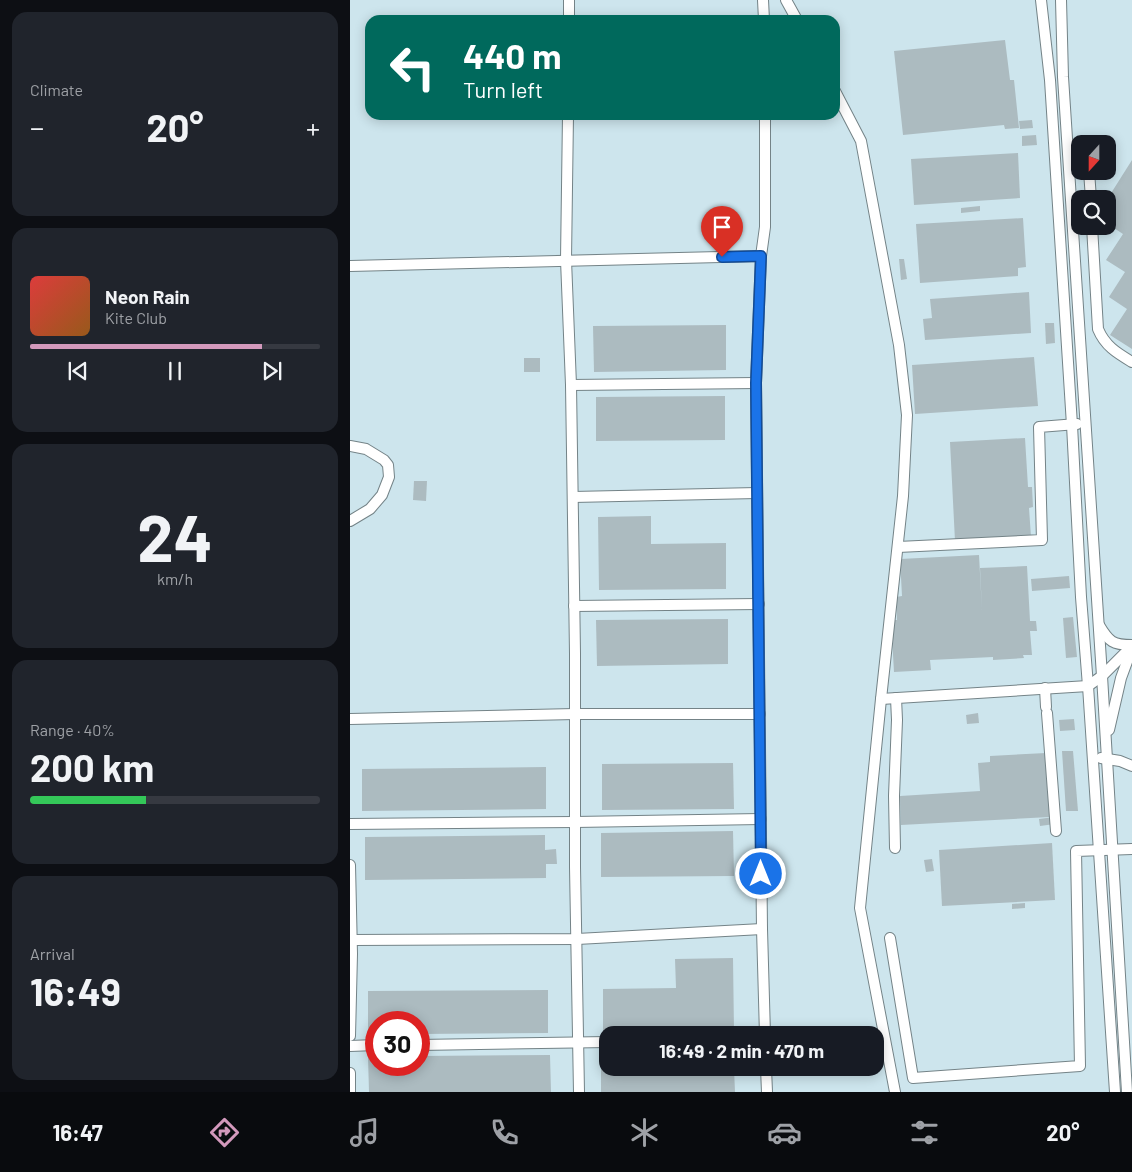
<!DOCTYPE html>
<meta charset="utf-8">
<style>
:root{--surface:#171b24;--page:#20242c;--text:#f1f3f6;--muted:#9ea1a6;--line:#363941;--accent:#d399bc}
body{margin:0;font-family:Barlow,sans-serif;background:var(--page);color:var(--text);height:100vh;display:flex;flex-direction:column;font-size:19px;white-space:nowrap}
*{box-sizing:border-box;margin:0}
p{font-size:16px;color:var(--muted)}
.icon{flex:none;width:28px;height:28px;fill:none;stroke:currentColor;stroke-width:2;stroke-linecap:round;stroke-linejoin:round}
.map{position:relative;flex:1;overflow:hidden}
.drawer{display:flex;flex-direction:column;gap:12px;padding:12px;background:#0d0f14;width:350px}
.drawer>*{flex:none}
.guide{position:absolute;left:15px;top:15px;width:475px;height:105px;border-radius:15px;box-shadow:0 2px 12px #0003;background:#00695c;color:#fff;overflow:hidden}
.needle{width:32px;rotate:201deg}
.controls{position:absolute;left:721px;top:135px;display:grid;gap:10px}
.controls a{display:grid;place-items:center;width:45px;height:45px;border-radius:10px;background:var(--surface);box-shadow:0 2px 12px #0003;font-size:25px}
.speed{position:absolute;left:15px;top:1011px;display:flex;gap:10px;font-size:25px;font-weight:700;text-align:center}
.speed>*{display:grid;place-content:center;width:65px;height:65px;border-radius:50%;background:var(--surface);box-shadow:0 2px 12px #0003;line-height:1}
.speed .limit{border:8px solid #d22;background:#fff;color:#111}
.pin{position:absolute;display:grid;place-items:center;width:42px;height:42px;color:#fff;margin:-51px -21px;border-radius:50% 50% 50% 0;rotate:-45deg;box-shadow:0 0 5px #0007}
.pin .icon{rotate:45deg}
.me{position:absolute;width:55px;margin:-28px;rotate:0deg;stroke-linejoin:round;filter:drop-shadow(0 0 4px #0008)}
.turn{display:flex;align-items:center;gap:18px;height:105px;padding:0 15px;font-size:22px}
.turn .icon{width:65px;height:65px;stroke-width:2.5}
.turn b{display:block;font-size:35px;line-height:42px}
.big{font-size:38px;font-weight:700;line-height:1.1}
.drawer .tile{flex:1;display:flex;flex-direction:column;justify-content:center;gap:8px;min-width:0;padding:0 18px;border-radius:15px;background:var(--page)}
.drawer .dial{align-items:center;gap:0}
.dial b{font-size:65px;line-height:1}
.song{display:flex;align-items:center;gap:15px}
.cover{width:60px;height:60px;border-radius:8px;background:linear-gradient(135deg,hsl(0 70% 55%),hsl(30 70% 35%))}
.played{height:5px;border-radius:2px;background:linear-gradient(90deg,var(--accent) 80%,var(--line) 80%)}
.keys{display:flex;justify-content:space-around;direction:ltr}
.heat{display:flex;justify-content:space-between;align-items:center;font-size:28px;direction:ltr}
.charge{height:8px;border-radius:4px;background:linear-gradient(90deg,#34c759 40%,var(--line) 0)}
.trip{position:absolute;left:249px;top:1026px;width:285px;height:50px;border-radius:15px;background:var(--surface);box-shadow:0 2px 12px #0003;font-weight:700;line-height:50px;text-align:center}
.tab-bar{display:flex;height:80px;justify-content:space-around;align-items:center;background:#090b0e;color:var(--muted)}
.tab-bar .icon{width:35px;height:35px}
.tab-bar .on{color:var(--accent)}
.tab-bar b{font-size:22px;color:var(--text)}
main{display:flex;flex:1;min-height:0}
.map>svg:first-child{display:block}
.built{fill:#cde5ed;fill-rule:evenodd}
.building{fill:#acbbc0}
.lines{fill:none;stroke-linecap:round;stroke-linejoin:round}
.minor-casing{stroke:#748387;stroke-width:12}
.minor{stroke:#fff;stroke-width:10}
.route-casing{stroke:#114b97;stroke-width:12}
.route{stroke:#1a73e8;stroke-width:9}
</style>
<main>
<section class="drawer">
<div class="tile"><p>Climate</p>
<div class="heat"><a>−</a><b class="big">20°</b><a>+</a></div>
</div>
<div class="tile">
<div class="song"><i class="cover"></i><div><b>Neon Rain</b><p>Kite Club</p></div></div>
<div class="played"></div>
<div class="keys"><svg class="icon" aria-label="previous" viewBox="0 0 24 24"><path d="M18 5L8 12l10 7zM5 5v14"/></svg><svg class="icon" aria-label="pause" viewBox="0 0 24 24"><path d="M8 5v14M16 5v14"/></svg><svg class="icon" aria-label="next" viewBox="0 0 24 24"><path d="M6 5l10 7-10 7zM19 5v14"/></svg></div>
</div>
<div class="tile dial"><b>24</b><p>km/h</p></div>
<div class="tile"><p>Range · 40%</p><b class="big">200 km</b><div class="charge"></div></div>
<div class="tile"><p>Arrival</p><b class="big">16:49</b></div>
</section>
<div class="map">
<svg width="782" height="1092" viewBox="0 0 782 1092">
<rect width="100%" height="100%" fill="#e2f2f7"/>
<!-- built -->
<path class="built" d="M0,0H782V1092H0ZM20,20H485V115H20ZM730,144H758V171H730ZM730,199H758V226H730ZM26,1022H69V1065H26ZM258,1035H525V1068H258Z"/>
<!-- building -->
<g class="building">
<path d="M655,40L660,80H664L669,128L655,129L654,125L553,135L544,51Z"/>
<path d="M682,120L683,128L670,129L669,121Z"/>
<path d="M686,135L687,145L672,146V136Z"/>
<path d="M668,153L670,198L564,205L561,159Z"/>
<path d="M782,160V349L760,335L777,309L759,297L775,272L756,260L773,234L758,224V198Z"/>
<path d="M630,206V211L611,213V208Z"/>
<path d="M673,218L676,267L668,268V276L570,283L566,224Z"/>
<path d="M549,259H554L557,279L551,280Z"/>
<path d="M679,292L681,333L575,340L573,319L582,318L580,299Z"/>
<path d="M695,323H704L705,343L696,344Z"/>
<path d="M376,325V370L244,372L243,326Z"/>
<path d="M684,357L688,406L565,414L562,365Z"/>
<rect x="174" y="358" width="16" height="14"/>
<path d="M375,396V440L246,441V397Z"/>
<path d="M675,438L678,487H682L683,507L679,508L681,537L605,541L600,442Z"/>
<path d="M64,481H77L76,501L63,500Z"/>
<path d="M301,516V544L376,543V589L249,590L248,517Z"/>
<path d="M629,555L632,610L630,568L677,566L680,621H686L687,631H680L682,655H673L674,658L643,660V657L580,660L581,670L544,672L541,620H547L546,597L552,596L550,559Z"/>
<path d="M719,576L720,588L682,591L681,579Z"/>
<path d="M723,617L727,657L716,658L713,618Z"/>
<path d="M378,619V664L247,666L246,620Z"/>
<path d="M628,713L629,723L617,724L616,715Z"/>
<path d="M724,719L725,730L710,731L709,720Z"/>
<path d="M712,751H723L728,811H716Z"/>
<path d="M696,753L700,817L551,825L550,796L630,791L628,763L640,762V756Z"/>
<path d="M383,763L384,809L252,810V764Z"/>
<path d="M196,767V809L12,811V769Z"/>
<path d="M704,817L705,824L690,826L689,819Z"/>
<path d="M383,831L384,876L251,877V833Z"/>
<path d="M195,835V850L206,849L207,864H196V878L15,880V837Z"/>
<path d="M702,843L705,900L592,906L589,850Z"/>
<path d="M582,859L584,871L576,872L574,860Z"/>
<path d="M675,903V908L662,909V904Z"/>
<path d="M383,958L384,1031L253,1033V989L326,988L325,959Z"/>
<path d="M198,990V1033L69,1034V1022H26V1035H18V991Z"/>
<path d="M251,1054H258V1068H384L385,1092H251Z"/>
<path d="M200,1055L201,1092H19L18,1057H26V1065H69V1056Z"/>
</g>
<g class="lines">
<!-- minor casing -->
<g class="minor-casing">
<g id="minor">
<path d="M413,0L414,20"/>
<path d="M436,0L447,20"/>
<path d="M691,0L700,80L722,425L731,597L738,686L765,1092"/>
<path d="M711,0L713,77L752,676L777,1092"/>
<path d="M219,20V0"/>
<path d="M485,91L511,141L549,345L557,415L553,496L531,699L510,908L545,1092"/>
<path d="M218,115L216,260L221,385L225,653V867L229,1092"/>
<path d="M415,115V227L411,256L406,383L412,929L415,1035"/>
<path d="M739,171L741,199"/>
<path d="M742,226L748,329C755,346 767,353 782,362"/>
<path d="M0,266L411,256"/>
<path d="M221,385L406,383"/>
<path d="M0,446L16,449L34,460L38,465L39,477L32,495L20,509L0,521"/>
<path d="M223,497L407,493"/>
<path d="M548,547L692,540L689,427L727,424"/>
<path d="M224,606L409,604"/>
<path d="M749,625C759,642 763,645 782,645"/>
<path d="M695,688L696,707"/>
<path d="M531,699L738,686L752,676L782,646"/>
<path d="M697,713L706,831"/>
<path d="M0,719L225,714H410"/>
<path d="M759,730L771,678L782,648"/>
<path d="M751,758L770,761L782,766"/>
<path d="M0,824L225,822L411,819"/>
<path d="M545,848L544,796L547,720L546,698"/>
<path d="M0,865L2,954L0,1036"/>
<path d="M540,938L563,1078L730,1066L726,851L782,849"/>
<path d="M2,940L227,939L412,929"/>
<path d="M69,1045L258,1042"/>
<path d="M0,1046L26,1045"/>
<path d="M416,1068L417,1092"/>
<path d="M0,1073V1092"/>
</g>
</g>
<!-- minor -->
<use href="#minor" class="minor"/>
</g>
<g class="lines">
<!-- route casing -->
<g class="route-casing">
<path id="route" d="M372,257L411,256L406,383L411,874"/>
</g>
<!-- route -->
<use href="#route" class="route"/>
</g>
</svg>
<div class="controls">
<a><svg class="needle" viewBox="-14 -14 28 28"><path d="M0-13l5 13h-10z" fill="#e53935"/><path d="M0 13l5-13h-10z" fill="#9ea1a6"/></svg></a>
<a><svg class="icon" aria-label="search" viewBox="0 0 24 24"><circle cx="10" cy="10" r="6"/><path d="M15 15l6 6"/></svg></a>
</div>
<div class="speed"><div class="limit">30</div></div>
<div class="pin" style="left:372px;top:257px;background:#d93025"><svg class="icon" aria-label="arrive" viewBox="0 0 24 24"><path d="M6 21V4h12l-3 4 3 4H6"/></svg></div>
<svg class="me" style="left:411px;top:874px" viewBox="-20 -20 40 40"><circle r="17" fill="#1a73e8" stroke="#fff" stroke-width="3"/><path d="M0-11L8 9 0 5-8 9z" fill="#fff"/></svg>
<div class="trip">16:49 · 2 min · 470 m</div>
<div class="guide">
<div class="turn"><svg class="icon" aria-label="left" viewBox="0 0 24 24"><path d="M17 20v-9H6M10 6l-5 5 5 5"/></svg><div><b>440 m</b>Turn left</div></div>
</div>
</div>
</main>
<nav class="tab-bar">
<b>16:47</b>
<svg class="icon on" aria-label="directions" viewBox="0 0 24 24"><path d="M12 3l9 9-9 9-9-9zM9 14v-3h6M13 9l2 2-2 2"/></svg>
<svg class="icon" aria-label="music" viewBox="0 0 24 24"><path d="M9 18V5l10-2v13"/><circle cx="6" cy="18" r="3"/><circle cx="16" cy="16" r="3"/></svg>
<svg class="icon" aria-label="phone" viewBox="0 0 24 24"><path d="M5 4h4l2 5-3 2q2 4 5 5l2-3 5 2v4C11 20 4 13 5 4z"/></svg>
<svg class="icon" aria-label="climate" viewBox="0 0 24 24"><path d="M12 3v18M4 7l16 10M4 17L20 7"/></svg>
<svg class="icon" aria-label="car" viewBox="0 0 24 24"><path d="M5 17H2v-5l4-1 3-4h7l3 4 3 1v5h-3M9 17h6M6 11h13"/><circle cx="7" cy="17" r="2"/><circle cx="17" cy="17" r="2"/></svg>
<svg class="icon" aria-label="filters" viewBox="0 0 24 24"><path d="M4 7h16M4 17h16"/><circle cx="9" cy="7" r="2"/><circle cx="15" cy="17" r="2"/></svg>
<b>20°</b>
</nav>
